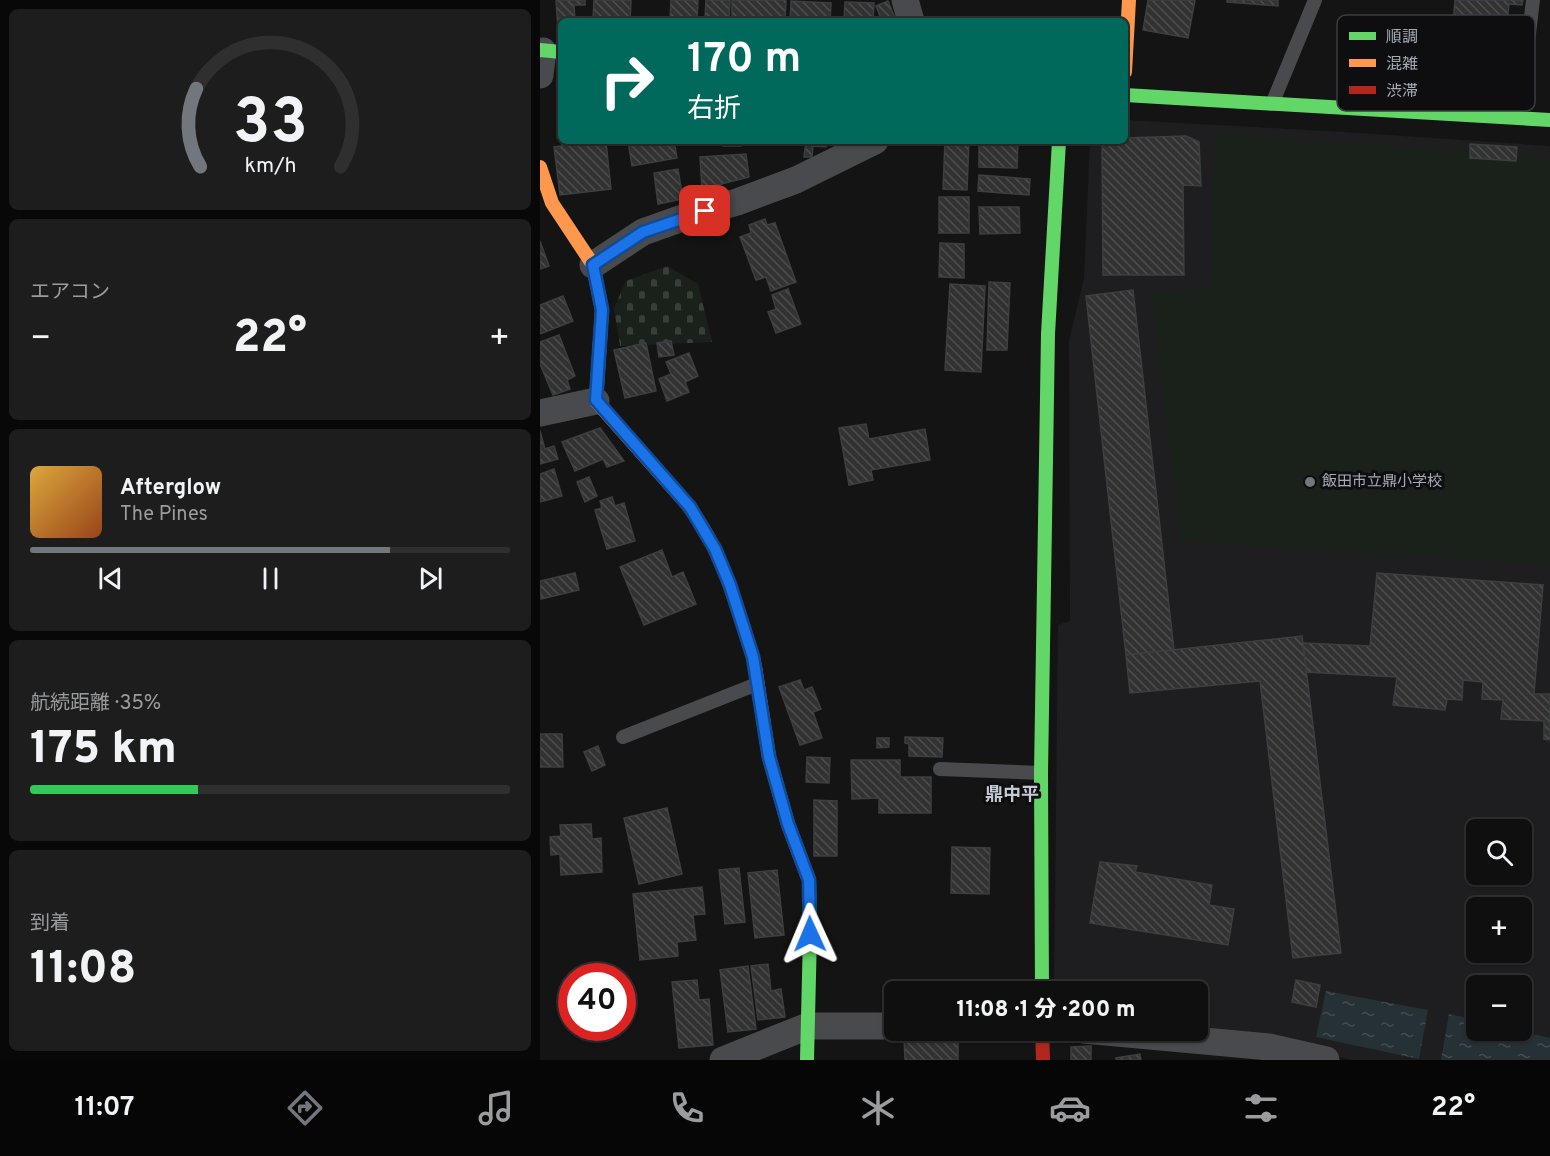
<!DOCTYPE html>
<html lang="ja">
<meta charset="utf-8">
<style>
:root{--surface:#0f0f0f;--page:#1d1d1d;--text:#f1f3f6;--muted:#9b9c9e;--line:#2f2f2f;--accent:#72777d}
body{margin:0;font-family:Overpass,"Noto Sans JP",sans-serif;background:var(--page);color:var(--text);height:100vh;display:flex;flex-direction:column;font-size:22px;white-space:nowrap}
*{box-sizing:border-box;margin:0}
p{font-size:20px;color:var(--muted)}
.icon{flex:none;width:33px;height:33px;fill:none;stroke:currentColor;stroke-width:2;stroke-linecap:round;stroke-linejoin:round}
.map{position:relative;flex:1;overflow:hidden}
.side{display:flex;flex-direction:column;gap:9px;padding:9px;background:#080808;width:540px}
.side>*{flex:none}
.top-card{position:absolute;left:18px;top:18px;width:570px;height:126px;border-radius:9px;box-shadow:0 2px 4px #0004,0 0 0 2px var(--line);background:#00695c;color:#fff;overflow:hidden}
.fabs{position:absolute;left:926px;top:819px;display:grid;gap:12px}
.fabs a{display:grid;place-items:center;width:66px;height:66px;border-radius:9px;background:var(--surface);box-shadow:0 2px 4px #0004,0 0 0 2px var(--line);font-size:30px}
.speed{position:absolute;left:18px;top:963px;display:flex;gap:12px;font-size:30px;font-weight:700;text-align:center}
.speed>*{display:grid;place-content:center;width:78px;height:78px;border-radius:50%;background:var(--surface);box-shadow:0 2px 4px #0004,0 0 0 2px var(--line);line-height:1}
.speed .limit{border:9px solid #d22;background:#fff;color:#111}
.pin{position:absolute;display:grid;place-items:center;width:51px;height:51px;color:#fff;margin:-26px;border-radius:12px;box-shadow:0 3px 9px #0006}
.me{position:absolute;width:66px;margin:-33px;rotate:359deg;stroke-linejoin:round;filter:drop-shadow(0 0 4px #0008)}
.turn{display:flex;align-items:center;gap:21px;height:126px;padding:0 30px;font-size:27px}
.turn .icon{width:78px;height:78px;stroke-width:2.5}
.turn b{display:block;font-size:42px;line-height:51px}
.big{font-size:45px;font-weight:800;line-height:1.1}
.side .tile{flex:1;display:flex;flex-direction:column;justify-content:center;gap:9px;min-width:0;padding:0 21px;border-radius:9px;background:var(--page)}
.side .dial{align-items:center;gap:0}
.dial svg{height:156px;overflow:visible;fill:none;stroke:var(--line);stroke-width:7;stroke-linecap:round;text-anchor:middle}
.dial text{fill:var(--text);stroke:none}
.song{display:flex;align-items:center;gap:18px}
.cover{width:72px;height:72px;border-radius:9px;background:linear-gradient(135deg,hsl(40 70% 55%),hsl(20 70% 35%))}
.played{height:6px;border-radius:3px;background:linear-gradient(90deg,var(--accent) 75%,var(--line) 75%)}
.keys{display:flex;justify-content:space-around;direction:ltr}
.heat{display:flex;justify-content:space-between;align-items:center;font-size:33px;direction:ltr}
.charge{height:9px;border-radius:4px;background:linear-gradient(90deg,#34c759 35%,var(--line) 0)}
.trip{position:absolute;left:344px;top:981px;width:324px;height:60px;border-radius:9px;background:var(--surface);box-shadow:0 2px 4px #0004,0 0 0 2px var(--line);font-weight:800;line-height:60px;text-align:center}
.dock{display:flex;height:96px;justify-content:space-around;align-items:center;background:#060606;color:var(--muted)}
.dock .icon{width:42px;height:42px}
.dock .on{color:var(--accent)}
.dock b{font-size:27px;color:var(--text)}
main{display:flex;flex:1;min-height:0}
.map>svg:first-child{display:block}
.built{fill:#1e1e20;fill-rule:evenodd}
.cemetery{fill:url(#cemetery-stones)}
.park{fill:#1a211a}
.water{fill:url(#water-ripples)}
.building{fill:url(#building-back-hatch);stroke:#3c3e40;stroke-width:1.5}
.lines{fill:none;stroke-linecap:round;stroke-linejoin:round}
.lane{stroke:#484a4d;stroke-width:14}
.street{stroke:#484a4d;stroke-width:27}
.fast{stroke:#63d668;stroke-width:14}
.slow{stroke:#ff974d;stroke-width:14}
.jam{stroke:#b3261e;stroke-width:14}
.route-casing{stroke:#114b97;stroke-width:15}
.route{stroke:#1a73e8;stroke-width:10}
.poi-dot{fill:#72777d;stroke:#0e0e10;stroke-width:2}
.labels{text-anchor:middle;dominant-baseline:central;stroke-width:6;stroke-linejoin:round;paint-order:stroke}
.poi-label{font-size:15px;fill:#a4acb6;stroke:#0e0e10;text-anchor:start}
.quarter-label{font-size:18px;font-weight:bold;fill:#c5cad2;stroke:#0e0e10}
.key{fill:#0e0e10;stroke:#3b3d42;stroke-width:1.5}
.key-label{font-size:16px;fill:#a4acb6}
</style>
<main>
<section class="side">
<div class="tile dial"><svg viewBox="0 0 100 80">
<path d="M14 69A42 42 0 1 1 86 69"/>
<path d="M14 69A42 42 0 0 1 12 29" stroke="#72777d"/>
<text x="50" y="56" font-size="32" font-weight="700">33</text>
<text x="50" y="72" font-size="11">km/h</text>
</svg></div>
<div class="tile"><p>エアコン</p>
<div class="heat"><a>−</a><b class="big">22°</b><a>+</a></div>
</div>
<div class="tile">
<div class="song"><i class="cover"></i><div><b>Afterglow</b><p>The Pines</p></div></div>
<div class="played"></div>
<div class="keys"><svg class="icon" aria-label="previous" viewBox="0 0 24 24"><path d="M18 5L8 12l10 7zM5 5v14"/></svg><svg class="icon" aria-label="pause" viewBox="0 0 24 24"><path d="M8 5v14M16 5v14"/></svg><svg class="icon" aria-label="next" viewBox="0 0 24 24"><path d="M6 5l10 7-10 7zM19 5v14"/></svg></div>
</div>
<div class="tile"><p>航続距離 · 35%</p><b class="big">175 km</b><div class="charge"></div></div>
<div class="tile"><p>到着</p><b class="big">11:08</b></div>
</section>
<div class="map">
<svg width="1010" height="1060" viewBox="0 0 1010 1060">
<defs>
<pattern id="cemetery-stones" width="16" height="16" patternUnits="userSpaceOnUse" patternTransform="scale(1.5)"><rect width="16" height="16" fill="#1a211a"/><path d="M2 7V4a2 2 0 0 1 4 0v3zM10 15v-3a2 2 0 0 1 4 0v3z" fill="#383f39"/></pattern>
<pattern id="water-ripples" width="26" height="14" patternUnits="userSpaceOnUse" patternTransform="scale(1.5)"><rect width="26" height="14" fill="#263136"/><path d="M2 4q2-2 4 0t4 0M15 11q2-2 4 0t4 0" fill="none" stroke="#424c51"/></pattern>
<pattern id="building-back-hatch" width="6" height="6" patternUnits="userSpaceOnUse" patternTransform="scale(1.5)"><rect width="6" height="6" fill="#323233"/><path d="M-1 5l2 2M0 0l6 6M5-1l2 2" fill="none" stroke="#4d4d4e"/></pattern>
</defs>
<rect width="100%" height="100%" fill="#141414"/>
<!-- built -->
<path class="built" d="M585,120L804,132L1010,146V1060H812L738,1043L657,1030V992H514L518,625L530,621L529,341L544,278L550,141H585ZM936,830H981V874H936ZM936,908H981V952H936ZM936,986H981V1030H936Z"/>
<!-- cemetery -->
<path class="cemetery" d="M127,266L158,284L172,342L80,346L74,308L86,281Z"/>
<!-- park -->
<path class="park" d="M675,134L1010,156V565L640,541L611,291L672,289Z"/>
<!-- water -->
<g class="water">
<path d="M786,991L888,1010L879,1059L776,1037Z"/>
<path d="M909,1014L936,1020V1030L979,1031L1010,1038V1060H901Z"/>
</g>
<!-- building -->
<g class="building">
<path d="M16,0H45V5H34L35,21H21V29H18Z"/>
<path d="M54,0H91L90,21H53Z"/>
<path d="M131,0H158L157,21H130Z"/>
<path d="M166,0H190L189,21H165Z"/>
<path d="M192,0H246L245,21H192Z"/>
<path d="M608,0H655L648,38L603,30Z"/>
<path d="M687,0H738V6L687,2Z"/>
<path d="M915,0H983L982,5L969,4L965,41L912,36Z"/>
<path d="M251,1L291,3L290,21H250Z"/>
<path d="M348,1L356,21H342L336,6Z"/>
<path d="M305,2L334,3L333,21H304Z"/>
<path d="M21,97V131H17Z"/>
<path d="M646,136L659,142L661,186L643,185L644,275H563L562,141H585V138Z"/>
<path d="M21,141H35V146L66,142L71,189L20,195L14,147L22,146Z"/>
<path d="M88,141H134L137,158L92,166Z"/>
<rect x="183" y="141" width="18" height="5"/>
<path d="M226,141H251V145L226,144Z"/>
<path d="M266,141H287L286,147L273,146L272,157H264Z"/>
<path d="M405,141H429L427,190L403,189Z"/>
<path d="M439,141L478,142L477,168L439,167Z"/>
<path d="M930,144L977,147L976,161L930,158Z"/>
<path d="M206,154L209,177L162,189L160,157Z"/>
<path d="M138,169L143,199L118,204L114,173Z"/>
<path d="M439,175L490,179L489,195L438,191Z"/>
<rect x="399" y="197" width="30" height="36"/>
<path d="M439,207H479L480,233L440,234Z"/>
<path d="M225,219L227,225L235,223L256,282L231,291L226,277L216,280L200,237L211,233L209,225Z"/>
<path d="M0,241L9,266L0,269Z"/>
<path d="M400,243L424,244V278L399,277Z"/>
<path d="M449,282L470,283L467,350H447Z"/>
<path d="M410,284L445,286L441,372L405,370Z"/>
<path d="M248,289L261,324L236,333L228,312L236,309L232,295Z"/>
<path d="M593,290L634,650L586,655L546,296Z"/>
<path d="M23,296L33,321L0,334V305Z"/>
<path d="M19,335L35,376L27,380L30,389L13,395L0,364V342Z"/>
<path d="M131,341L134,355L119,357L117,343Z"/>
<path d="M106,343L116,391L85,398L74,350Z"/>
<path d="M149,353L158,376L145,382L149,392L127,401L119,379L131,374L126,362Z"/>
<path d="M326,424L329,439L385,429L390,460L331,470L333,480L309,485L299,428Z"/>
<path d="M60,428L84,461L67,467L63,459L35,471L22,442Z"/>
<path d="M0,431L5,449L14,446L18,459L0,464Z"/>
<path d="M14,469L22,496L0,502V474Z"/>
<path d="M49,477L57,496L45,502L37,482Z"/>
<path d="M72,497L75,506L84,503L95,541L67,549L55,510L62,508L60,501Z"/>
<path d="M122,550L132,577L143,572L156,604L104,625L80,567Z"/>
<path d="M35,573L39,590L1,599L0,581Z"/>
<path d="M837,573L1003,585L994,694H1010V740L1004,739V721L961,719L963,700L942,699L943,682L923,680L922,700L907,699L905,710L853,705L857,677L766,672L763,643L830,646Z"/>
<path d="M762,636L801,953L753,958L720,681L590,693L586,655Z"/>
<path d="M260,680L264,690L272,687L281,709L273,712L282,738L260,745L239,687Z"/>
<path d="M0,734H22L23,767H0Z"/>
<path d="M365,737L403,738L402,757L369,756V744L365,743Z"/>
<path d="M337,738H349V747L337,748Z"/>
<path d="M58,746L65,765L52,771L44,752Z"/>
<path d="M267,757L290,758L289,783L266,782Z"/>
<path d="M311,760H360V777H391V813H339V798L312,799Z"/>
<path d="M274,800L297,801V856H274Z"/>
<path d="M127,808L142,874L99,884L84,818Z"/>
<path d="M51,824L52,839L61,838L62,872L21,875L20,854L11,855L10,837L21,836L20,825Z"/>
<path d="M412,847L450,848L449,894L411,893Z"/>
<path d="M560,862L597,866L595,872L672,885L669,905L694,909L688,945L550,923Z"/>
<path d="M199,868L205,922L185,924L179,870Z"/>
<path d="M237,870L244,935L215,938L208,873Z"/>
<path d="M162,887L165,914L153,915L156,940L137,942L138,956L100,960L93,894Z"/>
<path d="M228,964L231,991L241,989L245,1017L218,1020L211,966Z"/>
<path d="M208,966L216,1029L188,1032L180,970Z"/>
<path d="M157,980L159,1000L169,999L173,1045L139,1048L132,982Z"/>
<path d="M756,980L780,985L776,1007L752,1002Z"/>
<path d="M418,1037V1060H365L364,1038Z"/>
<path d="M551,1046V1060H531V1047Z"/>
<path d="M600,1054L601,1060H576V1058Z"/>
</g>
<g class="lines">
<!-- lane -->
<g class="lane">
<path d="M732,104L775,0"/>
<path d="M979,118L993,0"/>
<path d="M83,737L217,684"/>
<path d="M400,769L501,773"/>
</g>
<!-- street -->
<g class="street">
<path d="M365,0L371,21"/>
<path d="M0,75L3,51"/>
<path d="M53,265L103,232L148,216L197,202L256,180L335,141"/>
<path d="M0,413L56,401"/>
<path d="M544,1030L729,1047L786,1060"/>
<path d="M183,1060L268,1026H354"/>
</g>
<!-- fast -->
<g class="fast">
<path d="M0,50L21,52"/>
<path d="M585,95L1010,120"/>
<path d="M267,875L269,880L270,934L267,1060"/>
<path d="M502,992L501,773L508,334L519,141"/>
</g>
<!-- slow -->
<g class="slow">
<path d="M585,72L589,0"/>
<path d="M0,167L12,203L53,265L62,310L56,401L140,496"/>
<path d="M215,667L229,757L248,824L267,875"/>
</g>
<!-- jam -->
<g class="jam">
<path d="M140,496C180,541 195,601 213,657L215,667"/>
<path d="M502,1030L503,1060"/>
</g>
</g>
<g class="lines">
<!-- route casing -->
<g class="route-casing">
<path id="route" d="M165,211L103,232L53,265L62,310L56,400L150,507L175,549L190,585L213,657L229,757L248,824L269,880L270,934"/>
</g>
<!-- route -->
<use href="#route" class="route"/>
</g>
<!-- markers -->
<circle class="poi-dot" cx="770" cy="482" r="6"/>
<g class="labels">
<!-- poi labels -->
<g class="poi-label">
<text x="782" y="482">飯田市立鼎小学校</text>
</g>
<!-- quarter labels -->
<g class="quarter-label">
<text x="472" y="795">鼎中平</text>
</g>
</g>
<!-- legend -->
<rect x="797" y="15" width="198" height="96" rx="9" class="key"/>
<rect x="809" y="32" width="27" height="8" fill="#63d668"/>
<rect x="809" y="59" width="27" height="8" fill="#ff974d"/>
<rect x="809" y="86" width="27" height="8" fill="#b3261e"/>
<g class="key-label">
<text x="846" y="42">順調</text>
<text x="846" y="69">混雑</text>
<text x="846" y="96">渋滞</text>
</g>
</svg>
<div class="fabs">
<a><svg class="icon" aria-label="search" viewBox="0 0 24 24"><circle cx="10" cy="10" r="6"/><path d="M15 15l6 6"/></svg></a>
<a>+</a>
<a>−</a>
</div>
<div class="speed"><div class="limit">40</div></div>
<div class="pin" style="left:165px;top:211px;background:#d93025"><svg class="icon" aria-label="arrive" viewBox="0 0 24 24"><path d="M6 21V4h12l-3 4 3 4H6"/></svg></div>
<svg class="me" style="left:270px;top:934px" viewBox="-20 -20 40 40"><path d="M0-17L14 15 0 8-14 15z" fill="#1a73e8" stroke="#fff" stroke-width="4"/></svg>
<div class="trip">11:08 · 1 分 · 200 m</div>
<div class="top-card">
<div class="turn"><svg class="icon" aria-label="right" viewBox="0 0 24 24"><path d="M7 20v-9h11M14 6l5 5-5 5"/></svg><div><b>170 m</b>右折</div></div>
</div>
</div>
</main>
<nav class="dock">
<b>11:07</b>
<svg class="icon on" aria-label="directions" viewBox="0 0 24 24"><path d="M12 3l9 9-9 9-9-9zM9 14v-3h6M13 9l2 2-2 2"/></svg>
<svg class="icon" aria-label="music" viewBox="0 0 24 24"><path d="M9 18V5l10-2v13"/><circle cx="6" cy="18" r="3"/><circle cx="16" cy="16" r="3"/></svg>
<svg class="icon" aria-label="phone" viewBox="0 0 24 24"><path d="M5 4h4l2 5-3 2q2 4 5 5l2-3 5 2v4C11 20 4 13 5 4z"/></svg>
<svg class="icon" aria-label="climate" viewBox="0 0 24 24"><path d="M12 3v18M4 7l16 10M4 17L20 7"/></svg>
<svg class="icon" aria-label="car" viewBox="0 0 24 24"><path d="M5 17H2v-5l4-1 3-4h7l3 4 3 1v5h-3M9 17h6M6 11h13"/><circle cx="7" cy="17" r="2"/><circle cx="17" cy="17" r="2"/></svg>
<svg class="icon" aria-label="filters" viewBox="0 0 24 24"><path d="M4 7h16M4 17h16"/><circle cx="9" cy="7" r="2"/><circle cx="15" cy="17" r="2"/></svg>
<b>22°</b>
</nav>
